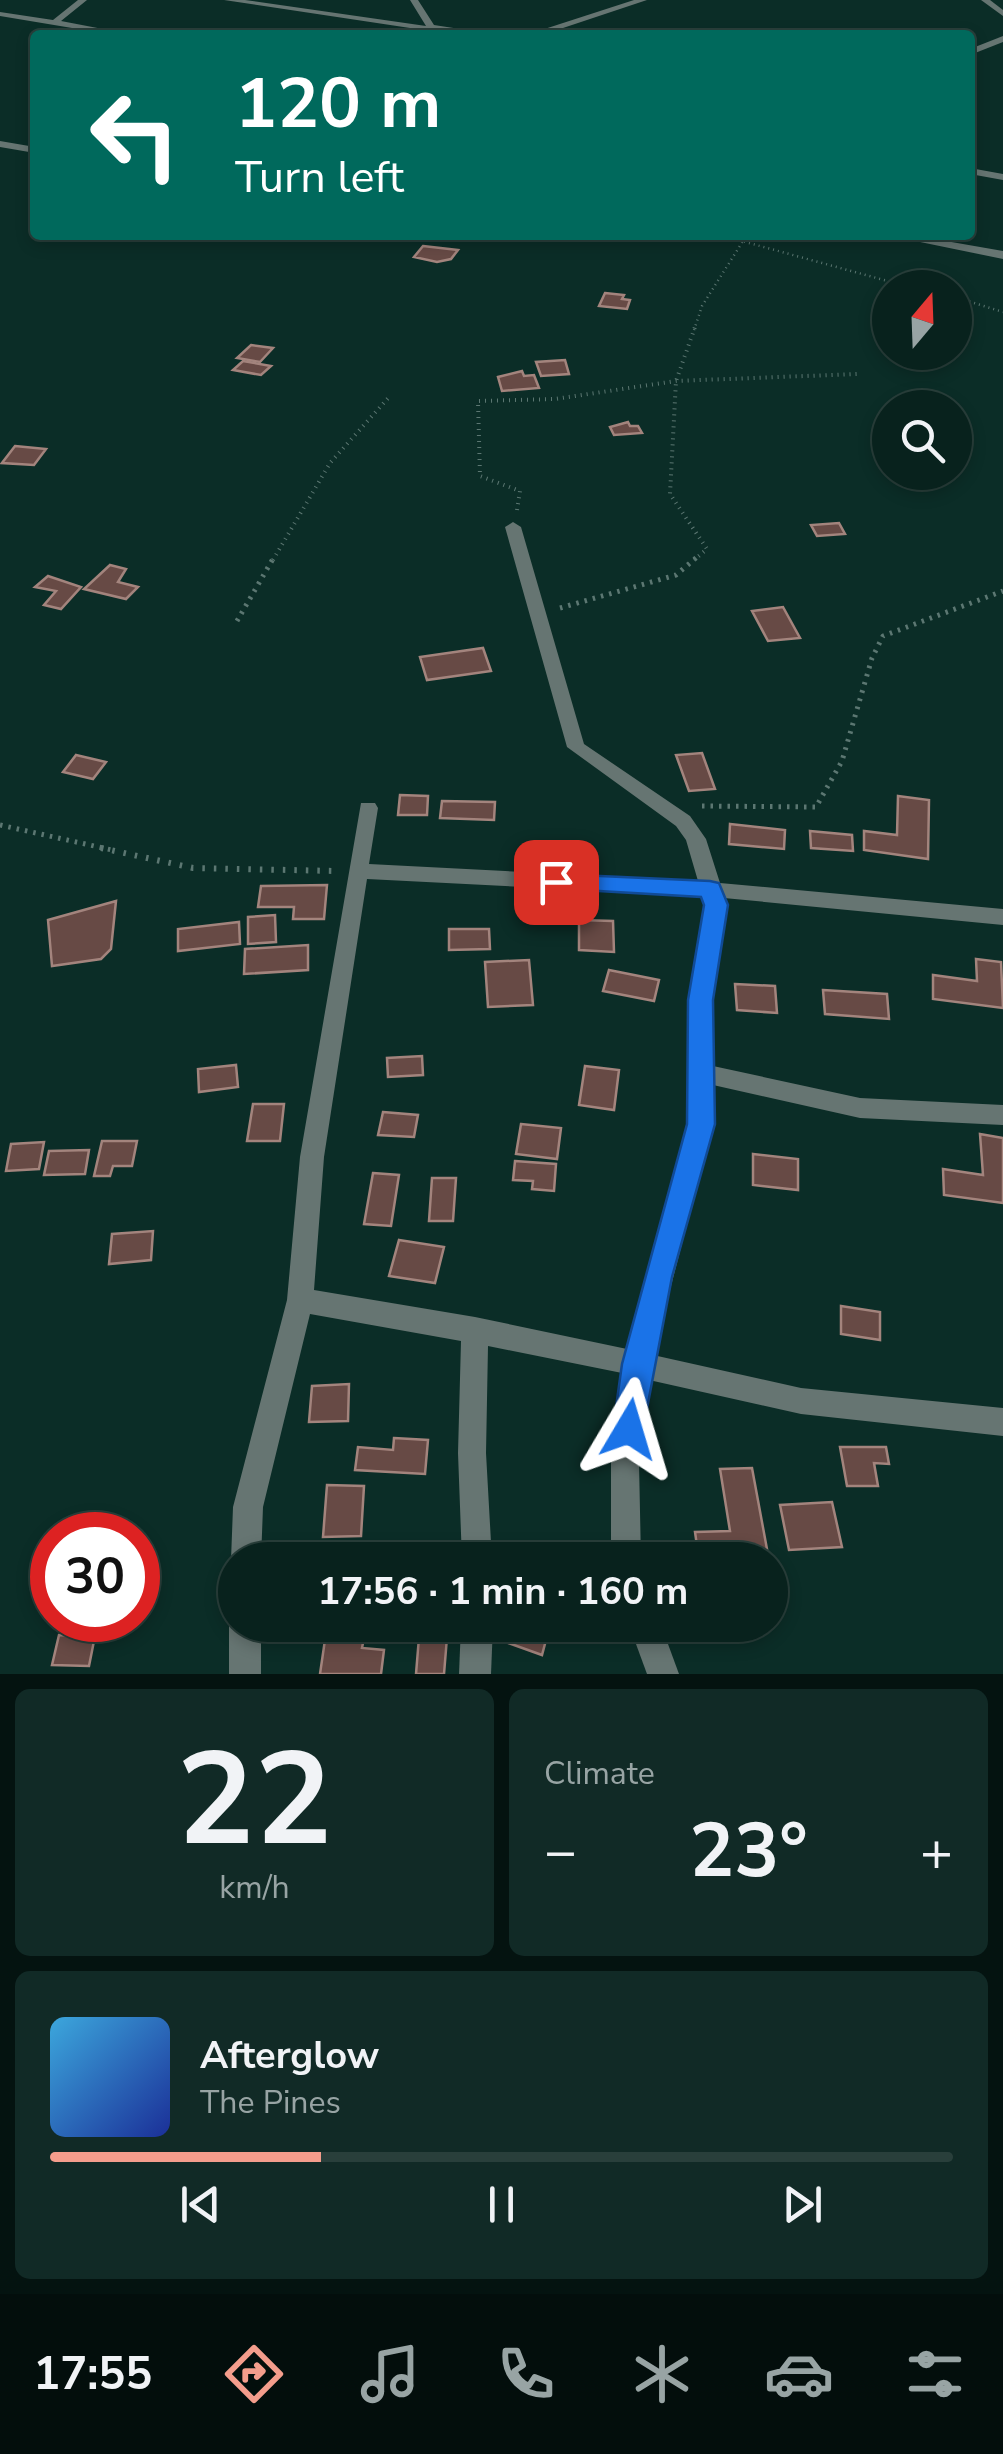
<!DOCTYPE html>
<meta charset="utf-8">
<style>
:root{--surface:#08221d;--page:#112a26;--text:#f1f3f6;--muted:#98a4a4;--line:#293f3b;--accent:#f49d8c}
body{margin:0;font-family:"Nunito Sans",sans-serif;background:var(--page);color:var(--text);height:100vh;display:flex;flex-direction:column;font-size:38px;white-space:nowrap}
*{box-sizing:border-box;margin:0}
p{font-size:32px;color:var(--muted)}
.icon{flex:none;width:55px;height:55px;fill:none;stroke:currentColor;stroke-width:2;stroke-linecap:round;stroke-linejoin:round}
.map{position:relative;height:1674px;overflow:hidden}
.details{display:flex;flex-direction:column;gap:15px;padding:15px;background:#041310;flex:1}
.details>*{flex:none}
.top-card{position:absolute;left:30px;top:30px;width:945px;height:210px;border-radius:10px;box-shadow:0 5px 15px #0003,0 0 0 2px var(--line);background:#00695c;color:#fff;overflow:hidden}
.needle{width:65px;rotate:19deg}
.controls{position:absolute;left:872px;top:270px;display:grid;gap:20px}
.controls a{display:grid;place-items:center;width:100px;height:100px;border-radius:50%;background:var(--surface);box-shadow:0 5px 15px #0003,0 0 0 2px var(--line);font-size:50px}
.speed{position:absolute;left:30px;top:1512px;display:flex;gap:20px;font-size:50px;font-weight:700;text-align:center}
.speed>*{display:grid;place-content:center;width:130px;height:130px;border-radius:50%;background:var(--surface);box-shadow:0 5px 15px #0003,0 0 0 2px var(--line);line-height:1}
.speed .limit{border:15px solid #d22;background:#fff;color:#111}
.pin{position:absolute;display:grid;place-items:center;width:85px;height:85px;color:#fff;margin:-42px;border-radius:20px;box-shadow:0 5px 15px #0006}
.me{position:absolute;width:110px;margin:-55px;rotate:7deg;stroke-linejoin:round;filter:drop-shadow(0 0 8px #0008)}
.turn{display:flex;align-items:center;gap:35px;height:210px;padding:0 40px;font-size:45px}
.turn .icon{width:130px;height:130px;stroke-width:2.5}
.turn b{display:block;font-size:70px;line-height:85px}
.big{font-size:75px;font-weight:700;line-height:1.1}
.details .card{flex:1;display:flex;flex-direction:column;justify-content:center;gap:15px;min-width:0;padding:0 35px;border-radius:15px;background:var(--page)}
.details .dial{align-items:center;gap:0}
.dial b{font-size:130px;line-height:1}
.song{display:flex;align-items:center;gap:30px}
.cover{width:120px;height:120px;border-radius:15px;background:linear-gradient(135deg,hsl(200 70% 55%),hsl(230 70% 35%))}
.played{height:10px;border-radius:5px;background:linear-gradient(90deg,var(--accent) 30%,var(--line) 30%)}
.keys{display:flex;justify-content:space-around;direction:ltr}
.heat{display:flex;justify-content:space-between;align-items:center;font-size:55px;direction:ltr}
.details .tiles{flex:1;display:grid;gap:15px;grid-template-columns:1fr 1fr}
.card:last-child{grid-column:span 2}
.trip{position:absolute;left:218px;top:1542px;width:570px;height:100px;border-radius:50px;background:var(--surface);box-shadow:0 5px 15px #0003,0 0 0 2px var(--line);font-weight:700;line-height:100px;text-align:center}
.menu{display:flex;height:160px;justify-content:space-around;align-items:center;background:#030e0c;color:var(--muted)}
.menu .icon{width:70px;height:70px}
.menu .active{color:var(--accent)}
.menu b{font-size:45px;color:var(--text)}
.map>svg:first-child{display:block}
.building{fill:#674a45;stroke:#a3847d;stroke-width:2.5}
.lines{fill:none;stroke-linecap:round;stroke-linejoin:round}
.path-far3{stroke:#5c7772;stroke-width:2.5;stroke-dasharray:1 4;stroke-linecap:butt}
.path-far2{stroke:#5c7772;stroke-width:4;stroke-dasharray:1 5;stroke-linecap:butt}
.path-far1{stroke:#5c7772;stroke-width:5;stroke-dasharray:2.5 6;stroke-linecap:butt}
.path{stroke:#5c7772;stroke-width:6;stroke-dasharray:2.5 9;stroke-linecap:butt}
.minor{fill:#667572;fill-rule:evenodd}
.route{fill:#1a73e8;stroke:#114b97;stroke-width:2.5}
</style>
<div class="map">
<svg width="1003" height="1674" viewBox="0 0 1003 1674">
<rect width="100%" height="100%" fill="#0b2d27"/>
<!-- building -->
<g class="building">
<path d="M423,246L458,250L451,259L437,262L414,257Z"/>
<path d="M605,293L624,295L622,299L630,300L627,309L599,306Z"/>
<path d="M251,345L273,348L260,362L237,358Z"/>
<path d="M565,360L569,374L541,376L536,362Z"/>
<path d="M243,361L271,366L261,375L233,370Z"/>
<path d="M522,371L524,376L534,375L539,388L502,391L498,377Z"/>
<path d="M628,422L630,426H638L642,433L614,435L610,427Z"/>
<path d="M15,446L46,449L34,465L2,463Z"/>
<path d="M839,523L845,534L817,536L811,525Z"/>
<path d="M110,565L126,569L118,582L138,587L126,599L84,589Z"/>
<path d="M48,576L81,587L61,609L44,605L56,591L35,587Z"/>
<path d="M783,607L800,638L768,641L752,611Z"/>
<path d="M483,648L491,671L427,680L420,657Z"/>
<path d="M702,753L715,789L689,791L676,755Z"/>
<path d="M76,755L106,762L93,779L63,772Z"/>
<path d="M400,795L428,796L427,815H398Z"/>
<path d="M898,796L929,800L928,859L864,850V831L897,835Z"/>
<path d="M442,801L495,802L494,820L440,818Z"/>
<path d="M730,824L785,830L784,849L729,844Z"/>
<path d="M810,831L852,835L853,851L811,848Z"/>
<path d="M327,885L324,919H293L294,907H258L261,886Z"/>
<path d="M116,901L111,949L101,959L52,966L48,920Z"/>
<path d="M275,915L276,942L248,944V917Z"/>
<path d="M579,920L613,921L614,952L579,950Z"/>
<path d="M239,922L240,944L178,951V929Z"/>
<path d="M449,929H489L490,949L449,950Z"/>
<path d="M308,945V970L244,974L245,949Z"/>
<path d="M976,959L1001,962L1003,1008L933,999V975L977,981Z"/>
<path d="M529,960L533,1005L488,1007L485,962Z"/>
<path d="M609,970L659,980L654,1001L603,991Z"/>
<path d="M735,984L775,986L777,1013L737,1010Z"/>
<path d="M823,990L887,994L889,1019L825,1014Z"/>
<path d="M422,1056L423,1075L388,1077L387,1058Z"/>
<path d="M236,1065L238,1087L199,1092L198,1069Z"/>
<path d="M585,1066L619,1070L614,1110L579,1105Z"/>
<path d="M253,1104H284L280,1141H247Z"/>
<path d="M383,1112L418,1115L414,1137L378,1135Z"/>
<path d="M521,1124L561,1128L557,1159L516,1154Z"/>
<path d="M980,1134L1003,1138V1203L944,1195L943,1169L983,1175Z"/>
<path d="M102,1141H137L132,1166H113L110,1176H94Z"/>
<path d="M44,1142L39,1169L6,1171L11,1144Z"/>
<path d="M89,1150L85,1174L44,1175L49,1151Z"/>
<path d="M753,1154L798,1159V1190L753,1185Z"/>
<path d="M515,1161L556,1164L554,1191L532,1189L533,1181L513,1180Z"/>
<path d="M373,1173L399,1175L391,1226L364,1224Z"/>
<path d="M432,1178H456L453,1221H429Z"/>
<path d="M153,1231L151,1260L109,1264L112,1234Z"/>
<path d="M399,1240L444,1247L435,1283L389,1276Z"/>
<path d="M841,1306L880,1312V1340L841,1334Z"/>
<path d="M349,1384L348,1421L309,1422L312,1386Z"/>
<path d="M394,1438L428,1440L425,1474L355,1470L358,1447L393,1450Z"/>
<path d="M840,1447H886L889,1464L874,1463L878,1486H847Z"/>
<path d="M752,1468L769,1560H699L695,1532L730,1531L720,1469Z"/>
<path d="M327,1485L364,1486L361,1536L323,1537Z"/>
<path d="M832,1502L842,1547L789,1550L780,1505Z"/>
<path d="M420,1625H448L444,1674H416Z"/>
<path d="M489,1625H550L542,1655L486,1635Z"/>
<path d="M326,1633L364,1638L362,1648L384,1650L381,1674H320Z"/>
<path d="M59,1635L95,1636L89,1666L52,1665Z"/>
</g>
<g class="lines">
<!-- path-far3 -->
<g class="path-far3">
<path d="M720,235L913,288"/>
<path d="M540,236L546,235"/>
<path d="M955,297L1003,312"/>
<path d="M694,330L702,306L743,241"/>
</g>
<!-- path-far2 -->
<g class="path-far2">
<path d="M517,510L520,491L480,476L478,401L555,399L676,381L857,374"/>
<path d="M273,560L330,463L390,396"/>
<path d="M694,560L707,549L670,494L676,381L695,327"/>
</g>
<!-- path-far1 -->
<g class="path-far1">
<path d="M560,608L676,575L697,557"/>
<path d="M237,621L274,557"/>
<path d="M702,806L816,807L842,761L872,658L883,636L1003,591"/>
<path d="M0,825L112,850"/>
</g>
<!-- path -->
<path class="path" d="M101,848L193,868L337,871"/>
<!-- minor -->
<g class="minor">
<path d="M78,0H87L61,21L134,35H114L0,16V12L53,20Z"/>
<path d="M224,0H245L426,26L410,0H418L434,25L499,35L441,30L433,35L430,31Z"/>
<path d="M634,0H647L548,33L526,35Z"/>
<path d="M981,0H990L1003,10V16Z"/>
<path d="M1003,36V42L970,55V49Z"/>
<path d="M0,141L35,147V153L0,147Z"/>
<path d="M970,168L1003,174V180L970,174Z"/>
<path d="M886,235L929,238L930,235H942L940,240L1003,251V259Z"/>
<path d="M513,522L521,527L584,744L690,816L706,839L720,883L1003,909V925L724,898L726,905L712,1000L713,1066L860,1098L1003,1105V1125L860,1118L713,1085V1125L653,1355L801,1388L1003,1408V1436L801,1414L649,1380L639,1462L641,1560H611V1462L622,1373L488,1346L486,1453L492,1560H462L458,1453L461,1341L310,1314L263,1507L261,1560H235V1570L231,1560L233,1507L287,1300L300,1157L361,803H375L378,808L369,864L698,881L686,840L676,826L567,747L505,527ZM367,879L703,896L706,905L690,1000L689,1125L627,1349L475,1317L314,1290L324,1157Z"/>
<path d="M234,1614L235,1625H261V1674H229V1625Z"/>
<path d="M461,1625H493L491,1674H459Z"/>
<path d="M629,1625H661L679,1674H647Z"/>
</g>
</g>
<!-- route -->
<path class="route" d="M556,874L710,881L719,883L728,905L713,1000L715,1124L672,1277L641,1440L629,1445L618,1440L613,1429L622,1364L687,1124L688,1000L704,905L701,897L548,888V876Z"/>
</svg>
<div class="controls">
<a><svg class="needle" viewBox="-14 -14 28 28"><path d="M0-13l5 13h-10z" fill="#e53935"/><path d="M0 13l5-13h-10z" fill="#98a4a4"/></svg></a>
<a><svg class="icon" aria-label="search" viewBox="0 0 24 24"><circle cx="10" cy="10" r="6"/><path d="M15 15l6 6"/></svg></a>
</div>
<div class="speed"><div class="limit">30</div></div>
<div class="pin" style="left:556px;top:882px;background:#d93025"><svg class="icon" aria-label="arrive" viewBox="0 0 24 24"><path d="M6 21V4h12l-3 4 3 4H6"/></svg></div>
<svg class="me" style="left:629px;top:1429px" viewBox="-20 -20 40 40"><path d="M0-17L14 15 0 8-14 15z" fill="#1a73e8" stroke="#fff" stroke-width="4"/></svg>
<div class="trip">17:56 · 1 min · 160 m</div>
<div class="top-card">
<div class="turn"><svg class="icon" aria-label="left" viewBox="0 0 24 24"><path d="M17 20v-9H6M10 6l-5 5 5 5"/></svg><div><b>120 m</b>Turn left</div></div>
</div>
</div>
<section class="details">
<div class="tiles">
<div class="card dial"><b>22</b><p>km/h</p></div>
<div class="card"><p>Climate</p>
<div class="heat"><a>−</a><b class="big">23°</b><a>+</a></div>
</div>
<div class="card">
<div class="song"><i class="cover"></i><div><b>Afterglow</b><p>The Pines</p></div></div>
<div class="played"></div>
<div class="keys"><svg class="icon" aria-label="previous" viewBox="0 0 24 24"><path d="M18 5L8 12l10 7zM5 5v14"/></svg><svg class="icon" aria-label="pause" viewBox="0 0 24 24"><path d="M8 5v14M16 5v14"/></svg><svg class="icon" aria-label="next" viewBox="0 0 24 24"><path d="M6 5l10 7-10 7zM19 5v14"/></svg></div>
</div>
</div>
</section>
<nav class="menu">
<b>17:55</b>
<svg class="icon active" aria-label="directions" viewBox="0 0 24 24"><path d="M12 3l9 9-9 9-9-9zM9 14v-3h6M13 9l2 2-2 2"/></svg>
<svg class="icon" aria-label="music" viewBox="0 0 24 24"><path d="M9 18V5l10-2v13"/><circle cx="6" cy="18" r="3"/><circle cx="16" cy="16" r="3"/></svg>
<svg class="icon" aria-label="phone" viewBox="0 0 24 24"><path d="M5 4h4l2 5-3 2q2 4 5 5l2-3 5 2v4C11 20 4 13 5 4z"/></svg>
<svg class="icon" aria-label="climate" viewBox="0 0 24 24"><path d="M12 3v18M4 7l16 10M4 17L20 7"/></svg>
<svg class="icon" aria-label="car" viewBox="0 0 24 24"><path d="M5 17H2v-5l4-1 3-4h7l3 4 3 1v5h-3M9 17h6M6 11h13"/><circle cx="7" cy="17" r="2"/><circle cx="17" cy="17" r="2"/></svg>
<svg class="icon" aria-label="filters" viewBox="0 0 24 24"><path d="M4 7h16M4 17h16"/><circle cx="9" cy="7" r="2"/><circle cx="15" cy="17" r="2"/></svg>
</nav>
